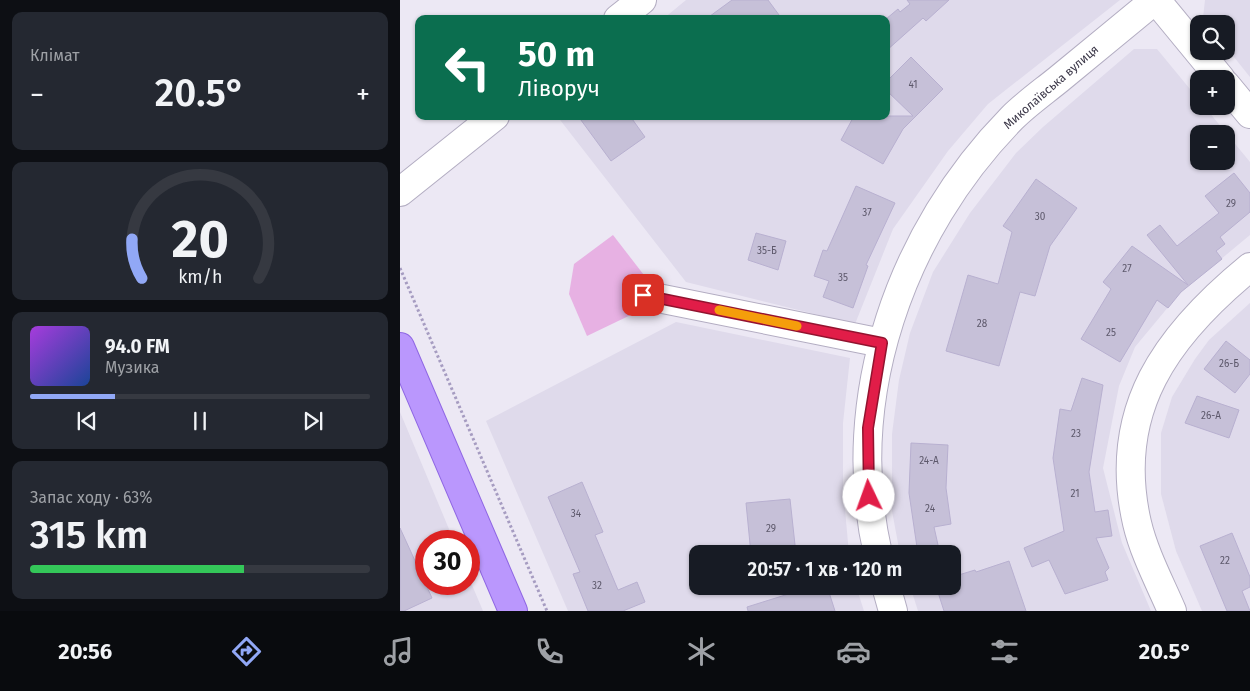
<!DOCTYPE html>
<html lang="uk">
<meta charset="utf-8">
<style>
:root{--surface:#171b24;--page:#242831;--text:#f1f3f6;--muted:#9ea1a6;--line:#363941;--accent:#91a8f6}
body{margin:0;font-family:"Fira Sans",sans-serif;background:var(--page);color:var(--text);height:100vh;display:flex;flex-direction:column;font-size:19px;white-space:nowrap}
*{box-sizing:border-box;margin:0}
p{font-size:16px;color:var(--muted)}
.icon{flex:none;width:28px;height:28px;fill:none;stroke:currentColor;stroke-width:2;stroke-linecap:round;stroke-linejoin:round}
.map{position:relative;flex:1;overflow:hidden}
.sheet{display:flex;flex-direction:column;gap:12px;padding:12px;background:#0d0f14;width:400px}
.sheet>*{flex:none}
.top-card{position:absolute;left:15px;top:15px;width:475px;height:105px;border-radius:10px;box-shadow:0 1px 4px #0004;background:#0b6e4f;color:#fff;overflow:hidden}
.controls{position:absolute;left:790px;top:15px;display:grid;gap:10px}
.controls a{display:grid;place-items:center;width:45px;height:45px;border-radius:10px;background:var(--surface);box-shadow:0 1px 4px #0004;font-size:25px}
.speed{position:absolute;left:15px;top:530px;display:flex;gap:10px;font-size:25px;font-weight:700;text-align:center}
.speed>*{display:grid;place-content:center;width:65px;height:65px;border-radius:50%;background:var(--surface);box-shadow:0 1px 4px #0004;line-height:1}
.speed .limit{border:8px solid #d22;background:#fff;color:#111}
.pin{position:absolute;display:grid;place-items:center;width:42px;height:42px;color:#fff;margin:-21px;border-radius:10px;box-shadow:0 2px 8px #0006}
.me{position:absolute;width:55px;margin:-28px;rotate:357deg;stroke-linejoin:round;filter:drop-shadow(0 0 4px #0008)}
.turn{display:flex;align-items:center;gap:18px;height:105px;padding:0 20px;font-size:22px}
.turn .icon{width:65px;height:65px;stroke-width:2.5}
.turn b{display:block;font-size:35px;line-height:42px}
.big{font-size:38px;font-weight:600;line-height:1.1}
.sheet .tile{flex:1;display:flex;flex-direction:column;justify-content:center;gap:8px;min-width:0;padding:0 18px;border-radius:10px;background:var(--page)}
.sheet .dial{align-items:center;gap:0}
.dial svg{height:130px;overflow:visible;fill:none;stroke:var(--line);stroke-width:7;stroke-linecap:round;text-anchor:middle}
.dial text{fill:var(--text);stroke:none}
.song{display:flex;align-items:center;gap:15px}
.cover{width:60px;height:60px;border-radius:8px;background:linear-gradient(135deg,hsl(280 70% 55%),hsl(220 70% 35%))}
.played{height:5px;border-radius:2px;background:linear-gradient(90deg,var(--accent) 25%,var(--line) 25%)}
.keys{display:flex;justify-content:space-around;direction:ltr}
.heat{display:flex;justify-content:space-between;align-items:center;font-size:28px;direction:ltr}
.charge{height:8px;border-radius:4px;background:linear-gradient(90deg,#34c759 63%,var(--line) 0)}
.trip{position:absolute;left:289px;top:545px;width:272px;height:50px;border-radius:10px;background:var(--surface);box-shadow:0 1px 4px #0004;font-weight:600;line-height:50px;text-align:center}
.tabs{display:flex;height:80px;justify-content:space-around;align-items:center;background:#090b0e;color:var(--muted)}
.tabs .icon{width:35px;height:35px}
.tabs .current{color:var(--accent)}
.tabs b{font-size:22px;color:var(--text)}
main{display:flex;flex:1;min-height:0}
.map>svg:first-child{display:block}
.residential{fill:#dfdaeb;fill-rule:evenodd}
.green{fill:#e7b1e3}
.building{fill:#c6c0d8;stroke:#b8b0d0}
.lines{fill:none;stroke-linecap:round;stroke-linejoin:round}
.minor-casing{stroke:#b3adc2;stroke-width:30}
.major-casing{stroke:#8f67e3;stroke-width:30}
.path{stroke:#a69cc1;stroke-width:3;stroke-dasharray:2.5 2.5;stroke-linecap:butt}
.minor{stroke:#fff;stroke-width:28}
.major{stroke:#ba97fd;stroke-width:28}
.route-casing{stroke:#92132f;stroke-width:12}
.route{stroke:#e11d48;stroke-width:9}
.slow{stroke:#f59e0b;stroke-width:9}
.labels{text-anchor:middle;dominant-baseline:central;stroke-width:4;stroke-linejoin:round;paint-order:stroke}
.number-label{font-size:10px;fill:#5d586b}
.street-label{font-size:12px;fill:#3a3647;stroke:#fff}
</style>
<main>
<section class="sheet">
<div class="tile"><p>Клімат</p>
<div class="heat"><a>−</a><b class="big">20.5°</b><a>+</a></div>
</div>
<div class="tile dial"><svg viewBox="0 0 100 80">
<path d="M14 69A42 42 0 1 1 86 69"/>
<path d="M14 69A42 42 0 0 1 8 45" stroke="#91a8f6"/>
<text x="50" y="56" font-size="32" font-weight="700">20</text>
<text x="50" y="72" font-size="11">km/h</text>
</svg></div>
<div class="tile">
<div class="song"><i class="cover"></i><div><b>94.0 FM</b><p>Музика</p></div></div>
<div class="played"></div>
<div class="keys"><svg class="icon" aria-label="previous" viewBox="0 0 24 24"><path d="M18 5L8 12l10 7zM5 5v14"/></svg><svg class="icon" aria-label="pause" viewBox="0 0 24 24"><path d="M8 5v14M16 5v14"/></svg><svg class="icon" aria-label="next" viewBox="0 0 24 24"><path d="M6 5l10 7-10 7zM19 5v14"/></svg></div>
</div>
<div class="tile"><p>Запас ходу · 63%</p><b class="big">315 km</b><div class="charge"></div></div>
</section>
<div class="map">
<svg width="850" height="611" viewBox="0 0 850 611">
<rect width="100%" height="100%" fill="#ece8f4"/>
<!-- residential -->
<g class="residential">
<path d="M286,0H720L588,104L548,151L493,229L455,324L286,282L157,116H486V19H263Z"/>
<path d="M805,0H850V77L826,47V24H807L803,18Z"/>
<path d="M734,49H757L799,100V106H804L850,162V235L779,294L735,347L719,386L703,468L722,543L751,611H518L510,586H552V554H500L492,511V434L499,380L510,333L533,272L570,213L616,153L643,127ZM799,134H826V161H799Z"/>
<path d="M850,303V611H802L776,551L761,494V433L772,397L795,359L809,340Z"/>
<path d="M276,322L450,358L443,423V487L449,554H298V586H456L464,611H168L86,421Z"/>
<path d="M0,412L54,541H26V584H69V578L83,611H0Z"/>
</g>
<!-- green -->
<path class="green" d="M213,235L247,279L239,311L187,336L169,294L174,264Z"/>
<!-- building -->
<g class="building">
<path d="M332,0H368L382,19H306Z"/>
<path d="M507,0H549L526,21L523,18L486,51V19L498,9L500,12L510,4Z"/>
<path d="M511,57L543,89L503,129L483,164L441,140L454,116H513L486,90V82Z"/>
<path d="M178,116H230L245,137L211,161Z"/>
<path d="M834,173L850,193V212L820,237L825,244L816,251L822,259L781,292L768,308L757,300L720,362L681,339L711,289L703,282L732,246L788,285L747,235L760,225L777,246L819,213L805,196Z"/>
<path d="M636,179L677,208L650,246L635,296L620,292L599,366L546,351L568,275L598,284L612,232L603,226Z"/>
<path d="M456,186L495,203L466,265L468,266L453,308L423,297L429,281L414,276L423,250L427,251Z"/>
<path d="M356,233L386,241L378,270L348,260Z"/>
<path d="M826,341L850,360V374L835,393L804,369Z"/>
<path d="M682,378L703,385L689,472L695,512L708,510L712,536L696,538L709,568L705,572L708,580L665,594L649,560L632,567L624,548L664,531L653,458L660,409L671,411Z"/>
<path d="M797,396L839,410L829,438L785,423Z"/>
<path d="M511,443L548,445L546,488L551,524L534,527L540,554H518L509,493Z"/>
<path d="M182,482L203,532L195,535L218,590L237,582L245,602L223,611H188L173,574L180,572L148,497Z"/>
<path d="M390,499L396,554H351L346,503Z"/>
<path d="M0,528L32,598L4,611H0Z"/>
<path d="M832,533L850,577V587L842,591L850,611H827L800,546Z"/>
<path d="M609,561L626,611H544L536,586H552V577L575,570L576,572Z"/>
<path d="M414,586H427L435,611H348L347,607Z"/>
</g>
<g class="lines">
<!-- minor casing -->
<g class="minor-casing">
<g id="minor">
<path d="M756,0L821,79"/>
<path d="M218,19L242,0"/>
<path d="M826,85L850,114"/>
<path d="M0,192L95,116"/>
<path d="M243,295L482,343"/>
<path d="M478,554C442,397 501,231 612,118C626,104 643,92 659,79C691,53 723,26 755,0"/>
<path d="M486,586L493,611"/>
<path d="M772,611C760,583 744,553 737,523C711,410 767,335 850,267"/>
</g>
</g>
<!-- major casing -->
<g class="major-casing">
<path id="major" d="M0,347L113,611"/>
</g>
<!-- path -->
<path class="path" d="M0,268L147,611"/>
<!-- minor -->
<use href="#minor" class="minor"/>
<!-- major -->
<use href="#major" class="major"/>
</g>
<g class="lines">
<!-- route casing -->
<g class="route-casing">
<path id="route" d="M243,295L482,343L468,428L469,496"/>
</g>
<!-- route -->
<use href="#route" class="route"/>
<!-- slow -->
<path class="slow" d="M319,310L397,326"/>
</g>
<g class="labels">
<!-- number labels -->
<g class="number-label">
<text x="513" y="85">41</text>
<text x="831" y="204">29</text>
<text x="467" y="213">37</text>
<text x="640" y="217">30</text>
<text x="367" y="251">35-Б</text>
<text x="727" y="269">27</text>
<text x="443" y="278">35</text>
<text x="582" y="324">28</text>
<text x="711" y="333">25</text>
<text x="829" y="364">26-Б</text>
<text x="811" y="416">26-А</text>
<text x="676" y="434">23</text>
<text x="529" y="461">24-А</text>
<text x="675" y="494">21</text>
<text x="530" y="509">24</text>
<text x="176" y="514">34</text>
<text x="371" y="529">29</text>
<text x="825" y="561">22</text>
<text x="197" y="586">32</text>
</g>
<!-- street labels -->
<g class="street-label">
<text transform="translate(651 87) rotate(-41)">Миколаївська вулиця</text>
</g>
</g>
</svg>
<div class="controls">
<a><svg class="icon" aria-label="search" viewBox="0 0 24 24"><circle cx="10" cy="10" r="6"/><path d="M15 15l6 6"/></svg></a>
<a>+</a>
<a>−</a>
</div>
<div class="speed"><div class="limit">30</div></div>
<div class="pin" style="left:243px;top:295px;background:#d93025"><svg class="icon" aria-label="arrive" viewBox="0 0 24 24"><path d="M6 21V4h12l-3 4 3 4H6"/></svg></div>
<svg class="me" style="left:469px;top:496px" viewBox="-20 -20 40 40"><circle r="19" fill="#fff"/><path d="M0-13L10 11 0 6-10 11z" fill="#e11d48"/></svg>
<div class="trip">20:57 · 1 хв · 120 m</div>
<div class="top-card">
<div class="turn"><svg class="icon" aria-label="left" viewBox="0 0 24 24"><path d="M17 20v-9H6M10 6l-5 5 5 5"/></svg><div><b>50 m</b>Ліворуч</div></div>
</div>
</div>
</main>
<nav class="tabs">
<b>20:56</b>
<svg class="icon current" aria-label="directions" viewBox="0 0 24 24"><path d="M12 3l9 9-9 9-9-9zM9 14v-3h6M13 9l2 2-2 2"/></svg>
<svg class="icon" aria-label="music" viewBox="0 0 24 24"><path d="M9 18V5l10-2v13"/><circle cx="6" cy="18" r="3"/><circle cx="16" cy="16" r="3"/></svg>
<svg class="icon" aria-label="phone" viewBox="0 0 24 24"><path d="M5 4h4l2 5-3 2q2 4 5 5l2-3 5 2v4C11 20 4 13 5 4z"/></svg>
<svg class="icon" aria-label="climate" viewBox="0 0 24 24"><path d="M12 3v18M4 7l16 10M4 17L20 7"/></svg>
<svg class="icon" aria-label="car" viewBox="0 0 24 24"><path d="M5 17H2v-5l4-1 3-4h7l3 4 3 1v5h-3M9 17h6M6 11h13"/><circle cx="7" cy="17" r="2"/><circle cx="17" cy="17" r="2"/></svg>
<svg class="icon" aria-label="filters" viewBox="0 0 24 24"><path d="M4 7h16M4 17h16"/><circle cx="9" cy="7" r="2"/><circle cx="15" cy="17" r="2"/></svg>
<b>20.5°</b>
</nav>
